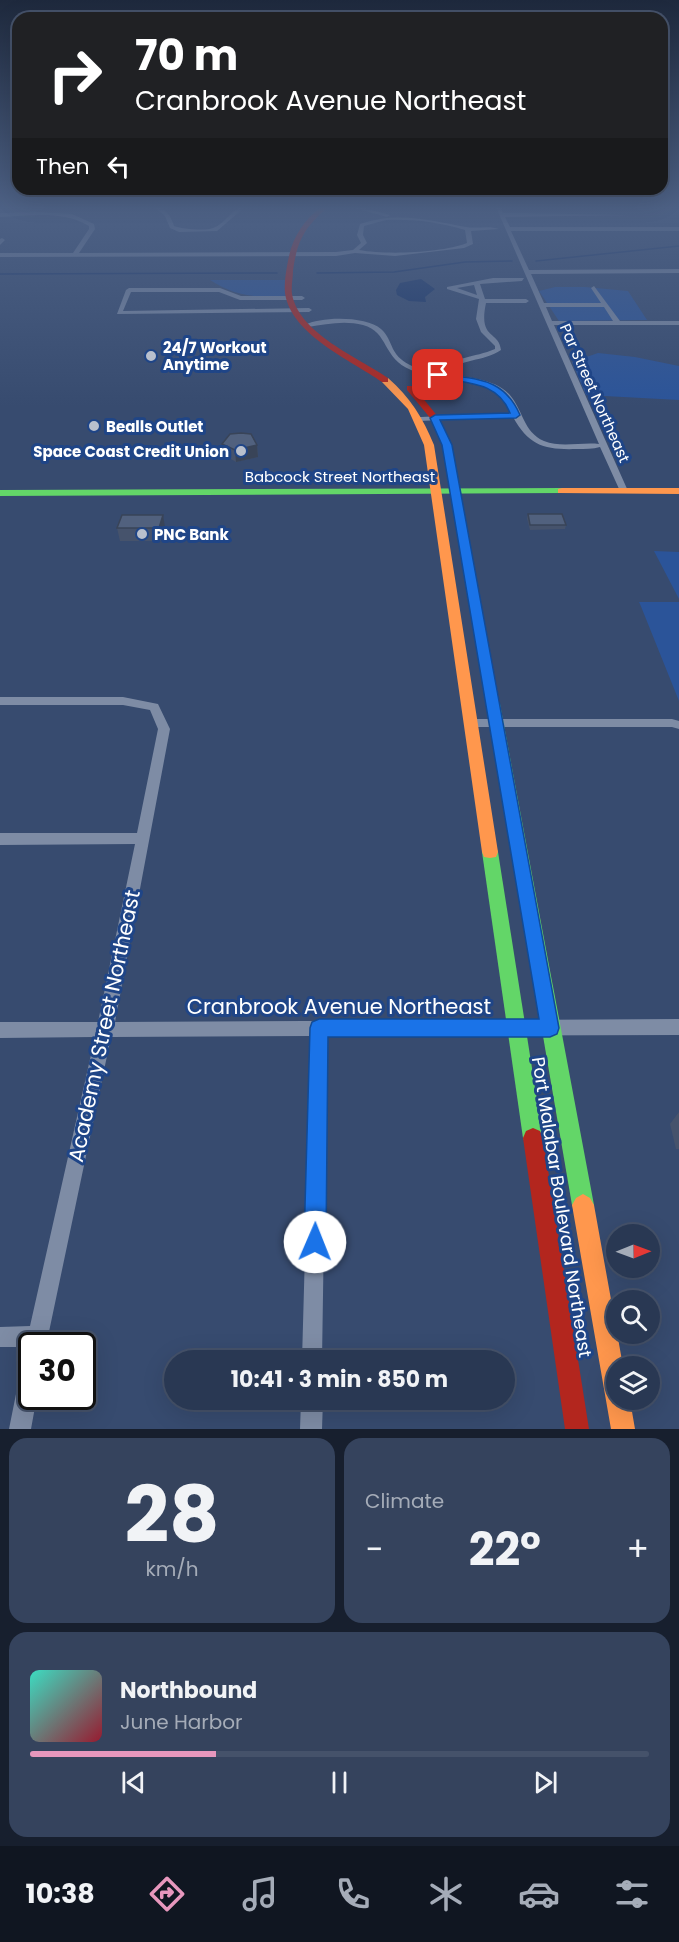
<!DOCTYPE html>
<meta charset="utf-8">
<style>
:root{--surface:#293853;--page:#35435d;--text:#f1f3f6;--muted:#a5acb8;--line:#45526a;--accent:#e797bd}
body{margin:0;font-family:Poppins,sans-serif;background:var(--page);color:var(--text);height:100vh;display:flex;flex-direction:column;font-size:22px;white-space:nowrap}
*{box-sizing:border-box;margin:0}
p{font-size:20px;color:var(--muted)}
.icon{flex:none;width:33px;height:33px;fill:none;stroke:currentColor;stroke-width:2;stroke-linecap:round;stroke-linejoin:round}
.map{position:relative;height:1429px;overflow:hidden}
.drawer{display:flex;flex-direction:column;gap:9px;padding:9px;background:#171f2e;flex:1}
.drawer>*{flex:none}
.banner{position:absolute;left:12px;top:12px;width:656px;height:183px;border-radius:18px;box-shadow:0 6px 24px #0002,0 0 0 2px var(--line);background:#202124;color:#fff;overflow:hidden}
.needle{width:39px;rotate:89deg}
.fabs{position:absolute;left:606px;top:1224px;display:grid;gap:12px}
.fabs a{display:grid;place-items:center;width:54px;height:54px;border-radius:50%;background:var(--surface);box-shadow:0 6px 24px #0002,0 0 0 2px var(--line);font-size:30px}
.speed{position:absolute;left:18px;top:1332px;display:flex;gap:12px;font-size:30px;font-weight:700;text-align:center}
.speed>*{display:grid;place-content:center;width:78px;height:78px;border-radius:50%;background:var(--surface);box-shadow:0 6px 24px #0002,0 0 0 2px var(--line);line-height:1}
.speed .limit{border:3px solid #111;border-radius:9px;background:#fff;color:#111}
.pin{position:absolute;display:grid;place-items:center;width:51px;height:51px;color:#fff;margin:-26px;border-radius:12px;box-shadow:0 3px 9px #0006}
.me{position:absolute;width:66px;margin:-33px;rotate:1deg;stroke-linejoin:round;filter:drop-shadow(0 0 4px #0008)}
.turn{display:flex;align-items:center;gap:21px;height:126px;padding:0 24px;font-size:27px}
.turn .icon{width:78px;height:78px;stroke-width:2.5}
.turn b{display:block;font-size:42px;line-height:51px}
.then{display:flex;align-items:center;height:57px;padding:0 24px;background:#0003;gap:12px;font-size:22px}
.big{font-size:45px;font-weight:700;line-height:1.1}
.drawer .tile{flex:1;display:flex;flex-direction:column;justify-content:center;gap:9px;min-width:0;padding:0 21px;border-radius:18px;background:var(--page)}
.drawer .dial{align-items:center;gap:0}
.dial b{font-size:78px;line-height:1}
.song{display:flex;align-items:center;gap:18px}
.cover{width:72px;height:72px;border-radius:9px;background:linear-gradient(135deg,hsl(170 70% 55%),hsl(350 70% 35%))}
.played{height:6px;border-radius:3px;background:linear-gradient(90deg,var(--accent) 30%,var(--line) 30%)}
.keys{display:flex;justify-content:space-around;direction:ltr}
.heat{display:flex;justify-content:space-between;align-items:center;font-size:33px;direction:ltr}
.drawer .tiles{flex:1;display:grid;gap:9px;grid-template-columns:1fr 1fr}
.tile:last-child{grid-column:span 2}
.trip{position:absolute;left:164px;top:1350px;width:351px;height:60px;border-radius:30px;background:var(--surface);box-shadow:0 6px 24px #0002,0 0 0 2px var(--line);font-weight:700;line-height:60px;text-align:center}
.dock{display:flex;height:96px;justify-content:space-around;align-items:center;background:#101621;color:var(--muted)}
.dock .icon{width:42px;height:42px}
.dock .current{color:var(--accent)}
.dock b{font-size:27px;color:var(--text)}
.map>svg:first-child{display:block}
.green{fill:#2b5499}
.water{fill:#183467}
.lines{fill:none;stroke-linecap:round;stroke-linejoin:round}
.stream{stroke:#183467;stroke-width:1.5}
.street{fill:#7e8ca5;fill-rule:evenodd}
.fast{fill:#63d668;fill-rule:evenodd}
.slow{fill:#ff974d;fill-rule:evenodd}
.jam{fill:#b3261e;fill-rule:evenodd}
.wall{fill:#46536c}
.shaded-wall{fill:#394458}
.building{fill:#51617e;stroke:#394458;stroke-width:1.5}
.route{fill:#1a73e8;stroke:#114b97;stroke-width:1.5}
.poi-dot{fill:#b9c0cd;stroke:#1f4587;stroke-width:2}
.labels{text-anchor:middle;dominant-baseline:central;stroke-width:6;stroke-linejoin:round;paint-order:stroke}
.far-poi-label{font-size:15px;font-weight:bold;fill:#fff;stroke:#1f4587;text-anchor:start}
.far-street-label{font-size:15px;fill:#fff;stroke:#1f4587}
.street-label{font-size:18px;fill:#fff;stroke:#1f4587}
.near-street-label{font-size:21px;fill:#fff;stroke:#1f4587}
</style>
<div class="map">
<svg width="679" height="1429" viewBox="0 0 679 1429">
<rect width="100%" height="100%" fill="#374b6f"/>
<!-- green -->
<g class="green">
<path d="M210,280H286V297C254,297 237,297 210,280Z"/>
<path d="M555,287H585L628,291L647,320L559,321L539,291Z"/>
<path d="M598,353L635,357L679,366V400L586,395L572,362Z"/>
<path d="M654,551L679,552V599Z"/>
<path d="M639,602H679V701L640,604Z"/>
</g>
<!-- water -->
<path class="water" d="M421,279L435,289L425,297L426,302L409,301L397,295L396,290L400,283Z"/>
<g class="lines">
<!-- stream -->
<g class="stream">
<path d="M536,261L679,246"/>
<path d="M317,273L394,272L465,262L512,261"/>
<path d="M0,274L277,273"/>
</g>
<!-- street -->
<g class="street">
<path d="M154,207C165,207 171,216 174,226C181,229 206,231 213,228C226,224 232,207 245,207L217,231L179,232L170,228L165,216Z"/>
<path d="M351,207H360L390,215L387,217Z"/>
<path d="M496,207H501L503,213L633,215L505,217L510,227H679V231H511L529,270L679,269V273L531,274L544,303H601L591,288L594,286L620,321H679V325H554L628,491L627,493H621L620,491L600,447C593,449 585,449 577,449C545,450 529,446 513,417L418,421V417H421L511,413C509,407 507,401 503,397C483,376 437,381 411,370C382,358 389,332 363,325C345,320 326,324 308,327L305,325C321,316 367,316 381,329C387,334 390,342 393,349C401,365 420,370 436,372C454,356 474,358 495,349V346L481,332L476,319L479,299L447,289V287L493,278H524L522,281L480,284L485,299H526L529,301L526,303H486C478,340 499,330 501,350C484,362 460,358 444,374C464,377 494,378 509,394C523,409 523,432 544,441C561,448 581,442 599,444ZM474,285L477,295L457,288ZM546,307H604L613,321H552Z"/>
<path d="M35,212L72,214L94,224L95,229L79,253L336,252L353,250L361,243L357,235L360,224C397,211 430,220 466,227C477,229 489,225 499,229L471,231L473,244L464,248L395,256L355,253L336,256L0,257V253H73L89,229V226C62,210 30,216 0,217V213ZM386,220C413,219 439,222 465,230L467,243C442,253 386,255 359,250L367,243L363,235L364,226Z"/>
<path d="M2,238L5,240L0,245V239Z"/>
<path d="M129,288H220L241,296H302L305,298L302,300H240L219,292H131L123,311L309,308L312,310L309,312L117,314L126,290Z"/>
<path d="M0,697H123L158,704L170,729L115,1022L679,1019V1035L327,1036L322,1360H302L311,1036L111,1037L46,1346H32V1355L29,1353L26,1347H0V1327L30,1326L95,1037L0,1038V1022H98L135,844L0,845V833H137L158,729L150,710L123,705H0Z"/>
<path d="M470,719H672L679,721V729L672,727H470L464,723Z"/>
<path d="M32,1359V1396H37L31,1429H9L21,1369L25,1362Z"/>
<path d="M301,1400H323L322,1429H300Z"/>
</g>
<!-- fast -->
<g class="fast">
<path d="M562,488L566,489V493L0,496V490Z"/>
<path d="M493,699L500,704L594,1205L590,1212L583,1216L576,1212L572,1205L486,704Z"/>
<path d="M490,846L496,847L498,852L543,1138L540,1145L533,1148L526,1145L523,1138L482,852L484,847Z"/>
</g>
<!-- slow -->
<g class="slow">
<path d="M382,378H388C410,397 423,418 434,445L498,852L496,857L490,858L484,857L482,852L424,445L408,409L382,382Z"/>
<path d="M562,488H679V494L558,493V489Z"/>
<path d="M583,1194L590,1198L594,1205L623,1366H616V1400H630L635,1429H611L572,1205L576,1198Z"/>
</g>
<!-- jam -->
<g class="jam">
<path d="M321,207H328C305,227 297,240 293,271C293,278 291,286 292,294C299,334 358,357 388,378V382H382C351,360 291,335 285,293C284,283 286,271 288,261C292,238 303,221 321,207Z"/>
<path d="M407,386H413L439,418L452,445L500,704L493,709L486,704L442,445L431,419L407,390Z"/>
<path d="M533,1128L540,1131L543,1138L589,1429H565L523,1138L526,1131Z"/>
</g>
</g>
<!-- wall -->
<g class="wall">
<path d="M222,444L257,445L258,457L236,462L224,455Z"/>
<path d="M528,514L566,525L565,529L530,530L527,518Z"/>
<path d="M165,527L161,541H120L117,528Z"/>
<path d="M679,1112V1149H676L670,1124Z"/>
</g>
<!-- shaded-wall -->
<g class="shaded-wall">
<path d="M257,445L258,457L236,462L235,450Z"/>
<path d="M163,515L165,527L161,541L159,528Z"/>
</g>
<!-- building -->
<g class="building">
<path d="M241,433L251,434L257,445L235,450L222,444L230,434Z"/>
<path d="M528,514H562L566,525H530Z"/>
<path d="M122,515H163L159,528H117Z"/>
</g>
<!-- sky -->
<linearGradient id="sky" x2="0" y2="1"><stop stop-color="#1e293d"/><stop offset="0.51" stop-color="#4d6185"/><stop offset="1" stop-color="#4d6185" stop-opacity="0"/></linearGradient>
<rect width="679" height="407" fill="url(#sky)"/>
<!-- route -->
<path class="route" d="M438,373C475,380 503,376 520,415L516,418L440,420L452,445L559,1028L557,1034L550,1037H328L326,1242L322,1250L315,1253L307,1250L304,1242L310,1028L312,1022L319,1019H539L442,445L430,418L435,415L510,413C497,380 465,384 435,377V374Z"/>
<!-- markers -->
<g class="poi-dot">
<circle cx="151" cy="356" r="6"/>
<circle cx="94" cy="426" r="6"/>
<circle cx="241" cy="451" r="6"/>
<circle cx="142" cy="534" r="6"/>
</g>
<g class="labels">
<!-- far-poi labels -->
<g class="far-poi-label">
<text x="163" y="347">24/7 Workout<tspan x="163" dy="17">Anytime</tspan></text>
<text x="106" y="426">Bealls Outlet</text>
<text x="229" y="451" text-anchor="end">Space Coast Credit Union</text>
<text x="154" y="534">PNC Bank</text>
</g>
<!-- far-street labels -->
<g class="far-street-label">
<text transform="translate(595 393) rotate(66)">Par Street Northeast</text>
<text x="340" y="476">Babcock Street Northeast</text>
</g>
<!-- street labels -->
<g class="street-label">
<text transform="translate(562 1207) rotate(81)">Port Malabar Boulevard Northeast</text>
</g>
<!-- near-street labels -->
<g class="near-street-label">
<text x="339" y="1006">Cranbrook Avenue Northeast</text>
<text transform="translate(104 1026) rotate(-78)">Academy Street Northeast</text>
</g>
</g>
</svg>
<div class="fabs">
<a><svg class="needle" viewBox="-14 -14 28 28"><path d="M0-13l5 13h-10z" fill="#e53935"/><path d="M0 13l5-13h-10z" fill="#a5acb8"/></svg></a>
<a><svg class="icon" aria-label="search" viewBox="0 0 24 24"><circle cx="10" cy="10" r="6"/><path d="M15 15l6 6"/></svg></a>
<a><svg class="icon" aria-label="layers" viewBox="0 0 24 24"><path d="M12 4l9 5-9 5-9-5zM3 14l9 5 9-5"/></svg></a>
</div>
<div class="speed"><div class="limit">30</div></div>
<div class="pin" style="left:438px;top:375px;background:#d93025"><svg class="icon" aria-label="arrive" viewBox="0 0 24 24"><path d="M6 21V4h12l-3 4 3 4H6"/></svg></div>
<svg class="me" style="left:315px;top:1242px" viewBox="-20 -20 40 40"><circle r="19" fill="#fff"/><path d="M0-13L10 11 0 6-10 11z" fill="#1a73e8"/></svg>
<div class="trip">10:41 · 3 min · 850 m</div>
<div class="banner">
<div class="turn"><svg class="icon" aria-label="right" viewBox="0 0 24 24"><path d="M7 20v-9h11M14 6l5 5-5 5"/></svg><div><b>70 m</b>Cranbrook Avenue Northeast</div></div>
<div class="then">Then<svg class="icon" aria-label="left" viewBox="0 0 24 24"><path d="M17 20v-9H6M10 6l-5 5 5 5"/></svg></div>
</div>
</div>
<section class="drawer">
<div class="tiles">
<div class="tile dial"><b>28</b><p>km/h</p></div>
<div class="tile"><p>Climate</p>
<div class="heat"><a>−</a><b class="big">22°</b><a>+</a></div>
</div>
<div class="tile">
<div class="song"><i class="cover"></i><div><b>Northbound</b><p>June Harbor</p></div></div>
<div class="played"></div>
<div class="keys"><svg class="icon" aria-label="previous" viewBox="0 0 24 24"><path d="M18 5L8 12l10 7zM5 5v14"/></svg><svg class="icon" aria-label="pause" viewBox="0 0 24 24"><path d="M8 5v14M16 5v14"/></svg><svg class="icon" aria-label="next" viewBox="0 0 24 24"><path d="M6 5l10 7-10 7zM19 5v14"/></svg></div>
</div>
</div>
</section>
<nav class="dock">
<b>10:38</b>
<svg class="icon current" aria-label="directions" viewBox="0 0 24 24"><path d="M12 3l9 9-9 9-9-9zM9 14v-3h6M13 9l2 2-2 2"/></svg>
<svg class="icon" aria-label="music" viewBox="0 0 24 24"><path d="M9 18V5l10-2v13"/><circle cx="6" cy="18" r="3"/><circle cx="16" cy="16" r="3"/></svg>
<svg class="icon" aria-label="phone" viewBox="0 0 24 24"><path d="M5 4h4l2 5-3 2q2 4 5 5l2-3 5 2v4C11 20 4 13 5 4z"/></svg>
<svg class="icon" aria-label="climate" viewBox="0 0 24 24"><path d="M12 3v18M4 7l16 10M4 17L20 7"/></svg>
<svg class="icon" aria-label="car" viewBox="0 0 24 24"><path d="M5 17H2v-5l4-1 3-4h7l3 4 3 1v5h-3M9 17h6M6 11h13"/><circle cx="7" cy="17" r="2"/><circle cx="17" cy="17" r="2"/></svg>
<svg class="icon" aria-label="filters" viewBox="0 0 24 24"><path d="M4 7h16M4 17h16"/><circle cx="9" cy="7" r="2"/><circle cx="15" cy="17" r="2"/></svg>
</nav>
